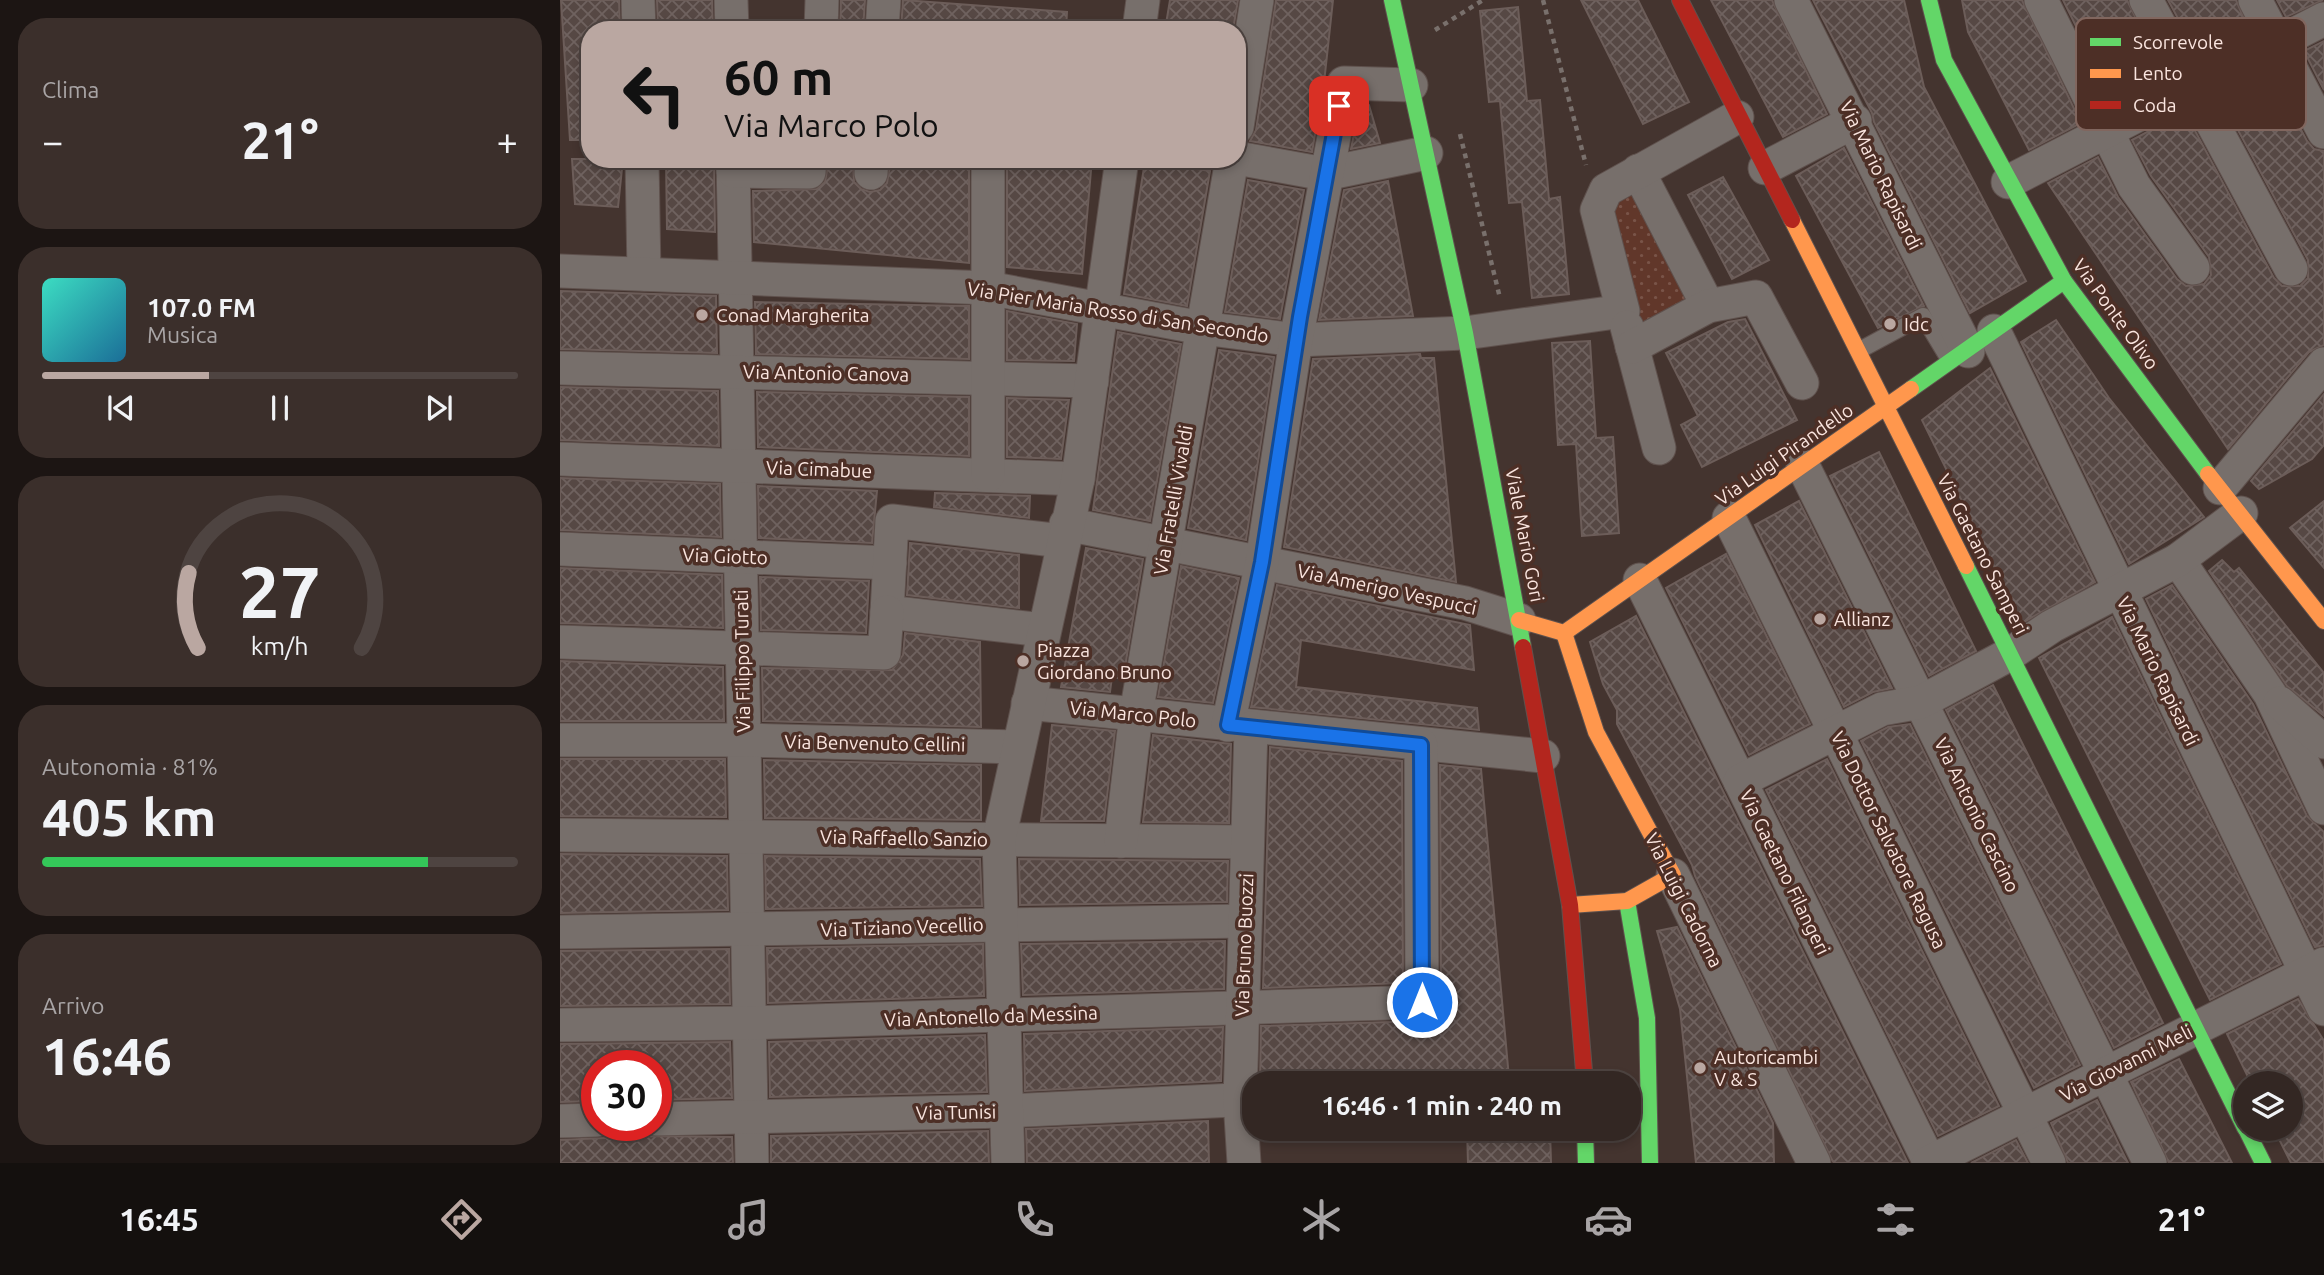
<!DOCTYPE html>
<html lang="it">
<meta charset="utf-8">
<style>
:root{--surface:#332723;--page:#3b2f2b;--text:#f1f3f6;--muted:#a9a5a6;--line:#4e4441;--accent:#baa7a1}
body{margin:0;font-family:Ubuntu,sans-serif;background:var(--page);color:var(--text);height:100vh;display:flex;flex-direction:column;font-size:26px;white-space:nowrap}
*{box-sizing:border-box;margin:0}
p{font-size:23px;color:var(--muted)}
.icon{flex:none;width:38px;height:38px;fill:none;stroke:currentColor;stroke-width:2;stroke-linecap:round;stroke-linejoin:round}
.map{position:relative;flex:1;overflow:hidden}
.sheet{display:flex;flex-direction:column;gap:18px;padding:18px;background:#1c1513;width:560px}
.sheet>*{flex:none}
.hud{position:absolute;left:21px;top:21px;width:665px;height:147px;border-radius:28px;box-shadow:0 4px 10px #0003,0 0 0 2px var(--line);background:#baa7a1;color:#111;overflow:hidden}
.tools{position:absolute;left:1673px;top:1071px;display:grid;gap:14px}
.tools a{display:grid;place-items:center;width:70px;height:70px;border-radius:50%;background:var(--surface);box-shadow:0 4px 10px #0003,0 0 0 2px var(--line);font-size:35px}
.speed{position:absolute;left:21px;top:1050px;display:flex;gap:14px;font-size:35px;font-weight:700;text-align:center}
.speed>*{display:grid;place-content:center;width:91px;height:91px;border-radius:50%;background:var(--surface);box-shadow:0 4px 10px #0003,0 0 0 2px var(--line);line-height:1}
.speed .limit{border:10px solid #d22;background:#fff;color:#111}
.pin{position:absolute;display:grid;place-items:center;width:60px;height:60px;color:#fff;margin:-30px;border-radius:14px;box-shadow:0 4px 10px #0006}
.me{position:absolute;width:77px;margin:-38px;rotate:0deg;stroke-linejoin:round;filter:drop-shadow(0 0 5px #0008)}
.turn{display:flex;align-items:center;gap:24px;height:147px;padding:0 28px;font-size:32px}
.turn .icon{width:91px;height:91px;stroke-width:2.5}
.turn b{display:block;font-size:49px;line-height:60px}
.big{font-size:52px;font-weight:700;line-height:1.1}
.sheet .widget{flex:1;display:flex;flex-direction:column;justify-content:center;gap:10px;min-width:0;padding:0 24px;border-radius:28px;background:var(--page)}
.sheet .dial{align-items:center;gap:0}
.dial svg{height:182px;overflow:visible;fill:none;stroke:var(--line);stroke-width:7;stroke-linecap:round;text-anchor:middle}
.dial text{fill:var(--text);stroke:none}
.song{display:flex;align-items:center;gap:21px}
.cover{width:84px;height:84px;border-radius:10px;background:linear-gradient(135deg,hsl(170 70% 55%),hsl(200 70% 35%))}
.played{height:7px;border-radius:4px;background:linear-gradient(90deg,var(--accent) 35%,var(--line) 35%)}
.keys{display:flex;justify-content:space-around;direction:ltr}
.heat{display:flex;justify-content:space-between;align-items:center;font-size:38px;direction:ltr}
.charge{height:10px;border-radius:5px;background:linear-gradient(90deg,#34c759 81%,var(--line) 0)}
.trip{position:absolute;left:682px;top:1071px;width:399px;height:70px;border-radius:28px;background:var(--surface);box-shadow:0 4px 10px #0003,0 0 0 2px var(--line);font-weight:700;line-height:70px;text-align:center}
.tab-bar{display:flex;height:112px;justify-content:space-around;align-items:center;background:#14100e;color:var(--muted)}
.tab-bar .icon{width:49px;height:49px}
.tab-bar .current{color:var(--accent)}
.tab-bar b{font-size:32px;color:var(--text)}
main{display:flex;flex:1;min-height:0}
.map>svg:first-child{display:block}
.garden{fill:url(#garden-dots)}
.building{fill:url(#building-cross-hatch);stroke:#6c5d59;stroke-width:2}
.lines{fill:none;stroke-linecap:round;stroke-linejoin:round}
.lane-casing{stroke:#5f514d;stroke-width:18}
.street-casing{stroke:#5f514d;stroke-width:35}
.fast-casing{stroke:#5f514d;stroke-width:18}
.slow-casing{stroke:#5f514d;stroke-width:18}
.jam-casing{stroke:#5f514d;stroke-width:18}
.path{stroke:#79706c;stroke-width:4.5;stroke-dasharray:5 5;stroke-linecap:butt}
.lane{stroke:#776f6b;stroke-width:16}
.street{stroke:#776f6b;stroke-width:33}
.fast{stroke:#63d668;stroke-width:16}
.slow{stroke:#ff974d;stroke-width:16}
.jam{stroke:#b3261e;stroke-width:16}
.route-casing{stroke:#114b97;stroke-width:18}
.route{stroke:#1a73e8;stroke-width:12}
.poi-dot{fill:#baa7a1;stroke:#4d2f26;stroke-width:2.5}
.labels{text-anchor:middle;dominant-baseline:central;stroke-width:7;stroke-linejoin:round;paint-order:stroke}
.street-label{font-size:19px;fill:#fae5df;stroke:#4d2f26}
.poi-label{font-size:19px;fill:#fae5df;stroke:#4d2f26;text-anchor:start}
.key{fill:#4d2f26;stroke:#81665e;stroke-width:2}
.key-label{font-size:19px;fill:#fae5df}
</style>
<main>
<section class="sheet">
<div class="widget"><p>Clima</p>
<div class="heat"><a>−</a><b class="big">21°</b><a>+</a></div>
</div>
<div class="widget">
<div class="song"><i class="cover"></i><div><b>107.0 FM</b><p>Musica</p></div></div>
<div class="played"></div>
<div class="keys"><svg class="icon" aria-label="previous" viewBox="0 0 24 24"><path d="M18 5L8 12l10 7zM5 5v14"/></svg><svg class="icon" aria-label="pause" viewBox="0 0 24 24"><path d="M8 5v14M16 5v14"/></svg><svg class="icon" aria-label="next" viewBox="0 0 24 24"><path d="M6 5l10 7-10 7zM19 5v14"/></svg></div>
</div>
<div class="widget dial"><svg viewBox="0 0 100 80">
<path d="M14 69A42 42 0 1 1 86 69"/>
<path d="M14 69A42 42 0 0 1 10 36" stroke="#baa7a1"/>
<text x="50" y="56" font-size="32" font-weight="700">27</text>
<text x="50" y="72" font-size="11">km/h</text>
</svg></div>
<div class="widget"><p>Autonomia · 81%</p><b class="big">405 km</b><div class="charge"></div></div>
<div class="widget"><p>Arrivo</p><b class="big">16:46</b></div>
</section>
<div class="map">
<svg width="1764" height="1163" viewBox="0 0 1764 1163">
<defs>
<pattern id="garden-dots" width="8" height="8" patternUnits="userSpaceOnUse" patternTransform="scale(1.75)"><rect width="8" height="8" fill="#61372a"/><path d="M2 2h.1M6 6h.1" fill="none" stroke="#795448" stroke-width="1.8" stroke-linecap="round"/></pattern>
<pattern id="building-cross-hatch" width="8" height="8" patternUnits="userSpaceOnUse" patternTransform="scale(1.75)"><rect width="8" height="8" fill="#564844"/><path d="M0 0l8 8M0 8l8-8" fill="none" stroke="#6f625f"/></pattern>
</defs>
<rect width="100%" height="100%" fill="#44342f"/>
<!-- garden -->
<path class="garden" d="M1079,191L1131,294L1126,308L1079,324L1053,215L1060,200Z"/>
<!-- building -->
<g class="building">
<path d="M1,0H59L60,30H30V140H10Z"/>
<path d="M97,0H152L153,30H98Z"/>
<path d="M281,0H305L303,30H280Z"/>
<path d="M343,0L507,12L506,30H341Z"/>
<path d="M610,0H678L673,30H605Z"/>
<path d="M716,0H773L764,83L752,152L690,141L696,130Z"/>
<path d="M1021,0H1078L1129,102L1083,124Z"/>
<path d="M1151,0H1212L1267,114L1223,137Z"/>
<path d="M1253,0H1344L1364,87L1466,281L1410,313L1314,122L1312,113Z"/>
<path d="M1402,0H1462L1521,123L1469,150L1408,32Z"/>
<path d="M1503,0H1567L1606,79L1555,105Z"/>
<path d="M1608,0H1676L1691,35L1641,61Z"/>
<path d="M1717,0H1763L1726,17Z"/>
<path d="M958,7L967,101L980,100L989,199L1000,197L1009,294L972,298L962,202L949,203L940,101L929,102L920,11Z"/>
<path d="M1764,41V90L1744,51Z"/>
<path d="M1709,69L1747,141L1754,149L1764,151V345L1749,352L1668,449L1488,183L1538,157L1558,197L1617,279L1626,286L1644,284L1651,275L1649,257L1591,176L1572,140L1625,112L1714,278L1722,286H1740L1748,278V260L1659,95Z"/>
<path d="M800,103L809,105L820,143L791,149Z"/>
<path d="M1284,148L1364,306L1318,328L1236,176Z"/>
<path d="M12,159H63L58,207L15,204Z"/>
<path d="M106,159H154L155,232L107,229Z"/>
<path d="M269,159H293L294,182L301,189L310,192L320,190L327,183L331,159H409V263L194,242L193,191L257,189L265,182Z"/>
<path d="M447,159H532L522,274L447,267Z"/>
<path d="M585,161L650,171L627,306L564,294Z"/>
<path d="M1163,177L1209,260L1172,279L1128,195Z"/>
<path d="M688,180L744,190L720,319L665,312Z"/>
<path d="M828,181L853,316L759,320L784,190Z"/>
<path d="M0,291L156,296L157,353L0,349Z"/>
<path d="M195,302L409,306V359L196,354Z"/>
<path d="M447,311L517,324L514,361L447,360Z"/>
<path d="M1185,319L1237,420L1142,467L1121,425L1138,416L1106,353L1168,322Z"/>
<path d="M1496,320L1549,398L1644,517L1569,564L1461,342Z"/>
<path d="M558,332L621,344L590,521L533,510Z"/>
<path d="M1030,341L1036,438L1053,437L1059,533L1022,536L1016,444L998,445L992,343Z"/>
<path d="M659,350L714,357L686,540L628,528Z"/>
<path d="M860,354L861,358H874L896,582L724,547L753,359Z"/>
<path d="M1430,368L1535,582L1462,623L1362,420Z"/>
<path d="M0,387L158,391L159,446L0,440Z"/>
<path d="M197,392L409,397V456L198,447Z"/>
<path d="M1764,394V445L1752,459L1699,489L1691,481Z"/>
<path d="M447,398L509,400L501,459L447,457Z"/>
<path d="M1319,452L1416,651L1369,676L1270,476Z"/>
<path d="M0,478L160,484L161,537L0,530Z"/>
<path d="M198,486L317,491L312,543L199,538Z"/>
<path d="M375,493L470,496L469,518L374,507Z"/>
<path d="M1239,501L1332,688L1313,692L1284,707L1195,525Z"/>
<path d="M1764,501V568L1730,528Z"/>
<path d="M350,543L459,555V608L347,595Z"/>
<path d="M526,548L583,559L563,679L552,677L550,692L501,687Z"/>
<path d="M1166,554L1250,724L1189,755L1106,588Z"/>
<path d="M1662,560L1674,572L1679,568L1764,673V716L1727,686L1649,571Z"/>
<path d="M621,566L679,578L653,703L598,697Z"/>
<path d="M0,568L162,575L163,628L0,623Z"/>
<path d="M200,577L309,581L306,633L201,630Z"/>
<path d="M717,585L910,625L914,670L741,640L736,687L917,708L919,730L691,707Z"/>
<path d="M1612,585L1693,704L1747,816L1764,832V945L1755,947L1586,599Z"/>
<path d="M1076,616L1348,1163H1274L1272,1160L1135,876L1132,865L1057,724V710L1043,684L1030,642Z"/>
<path d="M1552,617L1721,964L1650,1000L1479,658Z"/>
<path d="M345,633L420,642L421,727L203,721L202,668L332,670L343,655Z"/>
<path d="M0,661L163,667L164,721H0Z"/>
<path d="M1433,685L1603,1023L1554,1048L1386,710Z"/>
<path d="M1350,724L1520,1065L1474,1088L1301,741L1328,727Z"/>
<path d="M492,725L555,731L544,821H481Z"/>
<path d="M593,735L671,744L669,823L583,822Z"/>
<path d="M710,747L842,761L843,983L703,988Z"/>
<path d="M0,759H165L166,817L0,816Z"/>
<path d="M1267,759L1439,1106L1378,1136L1206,790Z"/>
<path d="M204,760L421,765V820L205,818Z"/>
<path d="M880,765L921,769L949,1078L700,1081L701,1026L863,1021L878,1012L881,1002Z"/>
<path d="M0,854L167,856L168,910L0,913Z"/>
<path d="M205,856L420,859L422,906L206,909Z"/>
<path d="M459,859L668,861L667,902L460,905Z"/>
<path d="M1117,927L1213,1123L1214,1163H1136L1120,1009L1097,931Z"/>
<path d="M665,941L664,989L463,995L461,944Z"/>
<path d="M423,944L424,996L208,1003L207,948Z"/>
<path d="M169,949L170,1004L0,1006V951Z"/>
<path d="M1738,999L1764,1041V1163H1731L1714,1129H1731V1083H1691L1667,1034Z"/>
<path d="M663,1027L661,1081L465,1091L464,1034Z"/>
<path d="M425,1035L427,1092L210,1097L209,1042Z"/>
<path d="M170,1042L172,1098L96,1100V1066H37V1101L0,1102V1044Z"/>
<path d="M1619,1059L1672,1163H1609L1571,1082Z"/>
<path d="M1537,1100L1568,1163H1508L1491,1123Z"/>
<path d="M648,1121L649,1163H467L466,1129Z"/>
<path d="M907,1129H990L991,1163H908Z"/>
<path d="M428,1131L429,1163H211V1136Z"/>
<path d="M88,1136L172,1137L173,1163H0V1140Z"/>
<path d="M1456,1140L1468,1163H1411Z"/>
</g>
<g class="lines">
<!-- lane casing -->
<g class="lane-casing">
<path id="lane" d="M1300,350L1363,316L1390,361"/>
</g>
<!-- street casing -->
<g class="street-casing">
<g id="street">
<path d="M78,0L79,30"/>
<path d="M171,0L172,30"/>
<path d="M1231,0L1408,351"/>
<path d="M1481,0L1574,186L1633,268"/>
<path d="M1586,0L1731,269"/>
<path d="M1695,0L1764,132"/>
<path d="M261,30L262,0"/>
<path d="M322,30L324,0"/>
<path d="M579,30L583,0"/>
<path d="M677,127L697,0"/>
<path d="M677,158L765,174L866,153"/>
<path d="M82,159L84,274"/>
<path d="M173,159L192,1163"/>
<path d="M1205,168L1295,121"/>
<path d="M173,171L249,172L250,159"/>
<path d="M1078,171L1148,306"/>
<path d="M311,173L312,159"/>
<path d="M1448,182L1764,19"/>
<path d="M0,271L428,288L642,328L736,340L905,333L1063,311L1037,210L1046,190L1177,117"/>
<path d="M1067,327L1099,448"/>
<path d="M1434,331L1764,1009"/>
<path d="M1072,347L1148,306L1196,297L1242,383"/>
<path d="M0,368L532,381"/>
<path d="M0,459L518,479"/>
<path d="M1243,466L1590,1163"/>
<path d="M428,475V159"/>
<path d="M1660,488L1764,364"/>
<path d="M1169,518L1489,1163"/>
<path d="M506,524L905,603L959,620"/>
<path d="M0,549L330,563"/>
<path d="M1618,560L1710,694L1764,808"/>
<path d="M1080,580L1370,1163"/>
<path d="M483,630L327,612L332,521L502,541"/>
<path d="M0,642L324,653L327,612"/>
<path d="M468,703L983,756"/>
<path d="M1720,703L1764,742"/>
<path d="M668,725L702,562L736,340L784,83L851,85"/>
<path d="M0,740H183L458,747"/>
<path d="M1180,781L1322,709L1361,702L1450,654L1492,626L1618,560L1681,513"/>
<path d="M0,835L687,842"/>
<path d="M561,841L576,714L672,159"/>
<path d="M1113,875L1254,1163"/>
<path d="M0,932L685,921"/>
<path d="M0,1025L189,1023L862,1002L861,745"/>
<path d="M96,1119L446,1111L695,1099"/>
<path d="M0,1121L37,1120"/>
<path d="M448,1163L439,839L518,479L562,159"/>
<path d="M684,1163L680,1100L691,728"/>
<path d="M1368,1163L1764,964"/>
</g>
</g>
<!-- fast casing -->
<g class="fast-casing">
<g id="fast">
<path d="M832,0L905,333L963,647"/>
<path d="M1369,0L1384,60L1504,281L1648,474"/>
<path d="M1351,389L1504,281"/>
<path d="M1406,566L1685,1128"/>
<path d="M1067,901L1087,1018L1090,1163"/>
<path d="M1025,1129L1026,1163"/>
<path d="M1686,1129L1703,1163"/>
</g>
</g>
<!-- slow casing -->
<g class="slow-casing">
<g id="slow">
<path d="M1232,220L1406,566"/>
<path d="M1648,474L1764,621"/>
<path d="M959,620L1004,633L1351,389"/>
<path d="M1004,633L1036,732L1113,875L1067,901L1010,905"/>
</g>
</g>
<!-- jam casing -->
<g class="jam-casing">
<g id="jam">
<path d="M1120,0L1232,220"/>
<path d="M963,647L1010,905L1025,1083"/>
</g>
</g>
<!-- path -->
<g class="path">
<path d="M983,0L1026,165"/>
<path d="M875,30L923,0"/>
<path d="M900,134L940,298"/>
</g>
<!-- lane -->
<use href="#lane" class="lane"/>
<!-- street -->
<use href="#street" class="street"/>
<!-- fast -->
<use href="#fast" class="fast"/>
<!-- slow -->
<use href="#slow" class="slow"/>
<!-- jam -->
<use href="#jam" class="jam"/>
</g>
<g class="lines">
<!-- route casing -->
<g class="route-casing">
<path id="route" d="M779,106L740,317L702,562L668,725L861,745L862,1002"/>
</g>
<!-- route -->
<use href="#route" class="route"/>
</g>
<!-- markers -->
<g class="poi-dot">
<circle cx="142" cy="315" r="7"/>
<circle cx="1330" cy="324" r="7"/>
<circle cx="1260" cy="619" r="7"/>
<circle cx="463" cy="661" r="7"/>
<circle cx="1140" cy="1068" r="7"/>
</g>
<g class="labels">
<!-- street labels -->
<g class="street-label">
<text transform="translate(1321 175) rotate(64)">Via Mario Rapisardi</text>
<text transform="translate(558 312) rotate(9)">Via Pier Maria Rosso di San Secondo</text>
<text transform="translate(1556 314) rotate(54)">Via Ponte Olivo</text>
<text transform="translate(266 373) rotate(1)">Via Antonio Canova</text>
<text transform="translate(1224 454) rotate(-35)">Via Luigi Pirandello</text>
<text transform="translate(259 469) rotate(2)">Via Cimabue</text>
<text transform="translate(613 500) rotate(-80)">Via Fratelli Vivaldi</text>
<text transform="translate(965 535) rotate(79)">Viale Mario Gori</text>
<text transform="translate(1423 554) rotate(63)">Via Gaetano Samperi</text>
<text transform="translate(165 556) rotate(2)">Via Giotto</text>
<text transform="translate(827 589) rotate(12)">Via Amerigo Vespucci</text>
<text transform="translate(182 661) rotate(-91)">Via Filippo Turati</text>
<text transform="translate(1598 671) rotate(64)">Via Mario Rapisardi</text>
<text transform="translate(573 714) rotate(6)">Via Marco Polo</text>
<text transform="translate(315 743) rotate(1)">Via Benvenuto Cellini</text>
<text transform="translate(1417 815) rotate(64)">Via Antonio Cascino</text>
<text transform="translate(344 838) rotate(1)">Via Raffaello Sanzio</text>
<text transform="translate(1329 840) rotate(64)">Via Dottor Salvatore Ragusa</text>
<text transform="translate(1225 872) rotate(64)">Via Gaetano Filangeri</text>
<text transform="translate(1124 900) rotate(63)">Via Luigi Cadorna</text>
<text transform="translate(342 927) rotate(-2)">Via Tiziano Vecellio</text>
<text transform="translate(684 945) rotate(-88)">Via Bruno Buozzi</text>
<text transform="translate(431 1016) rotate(-2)">Via Antonello da Messina</text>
<text transform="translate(1566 1063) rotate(-27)">Via Giovanni Meli</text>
<text transform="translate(396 1112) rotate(-1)">Via Tunisi</text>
</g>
<!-- poi labels -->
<g class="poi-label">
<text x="156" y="315">Conad Margherita</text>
<text x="1344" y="324">Idc</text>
<text x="1274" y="619">Allianz</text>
<text x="477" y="650">Piazza<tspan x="477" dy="22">Giordano Bruno</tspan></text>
<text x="1154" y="1057">Autoricambi<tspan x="1154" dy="22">V &amp; S</tspan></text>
</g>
</g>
<!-- legend -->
<rect x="1516" y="18" width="230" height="112" rx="10" class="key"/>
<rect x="1530" y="38" width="31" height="8" fill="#63d668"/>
<rect x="1530" y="69" width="31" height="9" fill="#ff974d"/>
<rect x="1530" y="101" width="31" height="8" fill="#b3261e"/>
<g class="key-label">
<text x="1573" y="49">Scorrevole</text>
<text x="1573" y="80">Lento</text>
<text x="1573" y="112">Coda</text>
</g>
</svg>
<div class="tools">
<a><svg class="icon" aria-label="layers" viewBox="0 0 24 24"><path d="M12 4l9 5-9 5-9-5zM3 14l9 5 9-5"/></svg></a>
</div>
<div class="speed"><div class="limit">30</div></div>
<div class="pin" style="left:779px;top:106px;background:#d93025"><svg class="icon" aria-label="arrive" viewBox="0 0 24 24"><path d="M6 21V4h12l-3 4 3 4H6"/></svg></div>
<svg class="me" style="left:862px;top:1002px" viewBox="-20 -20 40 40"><circle r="17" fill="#1a73e8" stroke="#fff" stroke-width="3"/><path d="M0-11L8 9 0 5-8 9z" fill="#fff"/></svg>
<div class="trip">16:46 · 1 min · 240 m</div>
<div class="hud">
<div class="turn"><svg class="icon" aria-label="left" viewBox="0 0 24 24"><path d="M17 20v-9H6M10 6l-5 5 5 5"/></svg><div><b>60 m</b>Via Marco Polo</div></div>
</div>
</div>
</main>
<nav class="tab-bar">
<b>16:45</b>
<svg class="icon current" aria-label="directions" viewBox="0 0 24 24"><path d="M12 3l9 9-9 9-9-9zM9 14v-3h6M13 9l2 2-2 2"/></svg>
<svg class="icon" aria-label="music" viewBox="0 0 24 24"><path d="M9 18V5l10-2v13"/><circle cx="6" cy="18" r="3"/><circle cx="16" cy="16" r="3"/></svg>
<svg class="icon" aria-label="phone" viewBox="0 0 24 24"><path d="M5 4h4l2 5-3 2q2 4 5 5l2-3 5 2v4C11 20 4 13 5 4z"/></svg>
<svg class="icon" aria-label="climate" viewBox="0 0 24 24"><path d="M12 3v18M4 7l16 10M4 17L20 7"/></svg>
<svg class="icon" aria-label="car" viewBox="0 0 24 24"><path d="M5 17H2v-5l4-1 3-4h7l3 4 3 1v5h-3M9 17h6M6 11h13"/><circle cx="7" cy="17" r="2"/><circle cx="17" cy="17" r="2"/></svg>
<svg class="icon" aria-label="filters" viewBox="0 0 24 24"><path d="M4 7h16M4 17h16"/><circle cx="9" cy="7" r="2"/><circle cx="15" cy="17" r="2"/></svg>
<b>21°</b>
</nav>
